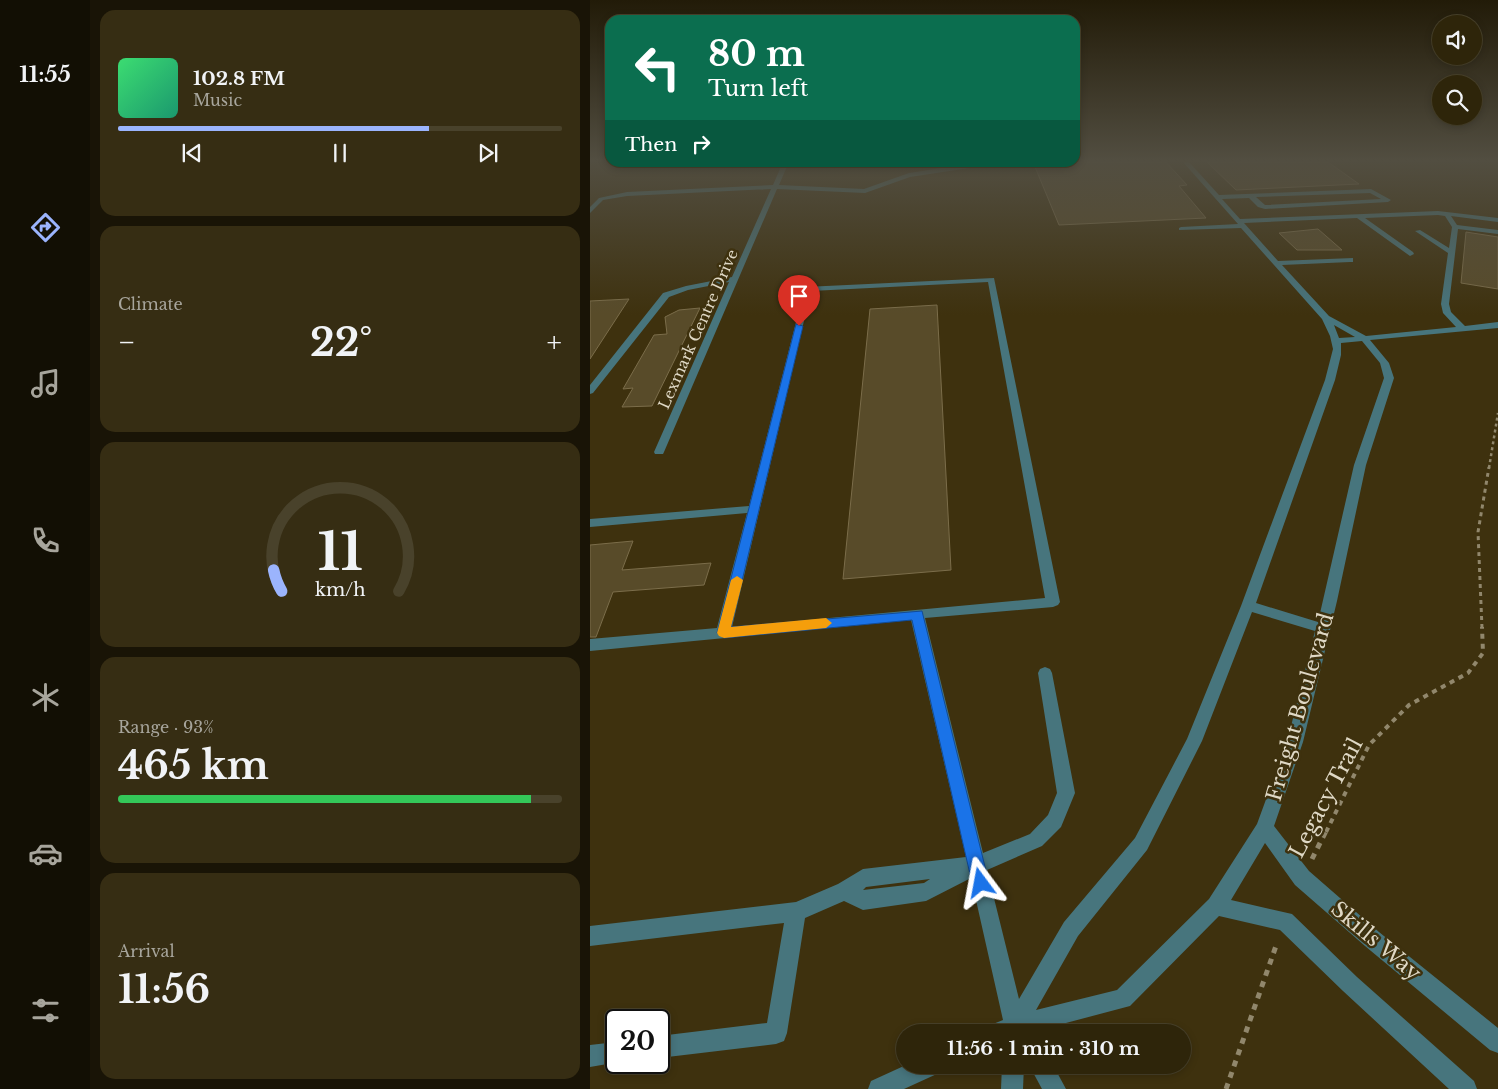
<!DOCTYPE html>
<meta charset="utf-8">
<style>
:root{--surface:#2e250a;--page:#362d13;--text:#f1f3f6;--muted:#a7a59c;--line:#49422b;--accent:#9bb4fd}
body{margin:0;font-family:"Libre Baskerville",serif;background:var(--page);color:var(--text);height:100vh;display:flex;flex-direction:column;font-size:19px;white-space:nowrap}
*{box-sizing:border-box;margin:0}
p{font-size:16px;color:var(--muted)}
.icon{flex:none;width:28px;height:28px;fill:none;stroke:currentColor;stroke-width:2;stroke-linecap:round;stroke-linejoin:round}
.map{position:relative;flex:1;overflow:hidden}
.sheet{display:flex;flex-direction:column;gap:10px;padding:10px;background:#191406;width:500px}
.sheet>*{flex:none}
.guide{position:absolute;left:15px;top:15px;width:475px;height:152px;border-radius:15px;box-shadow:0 2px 8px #0003,0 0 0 1px var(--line);background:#0b6e4f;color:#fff;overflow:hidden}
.tools{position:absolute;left:842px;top:15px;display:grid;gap:10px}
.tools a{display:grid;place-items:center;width:50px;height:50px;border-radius:50%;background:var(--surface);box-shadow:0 2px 8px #0003,0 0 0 1px var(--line);font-size:25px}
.speed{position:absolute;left:15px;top:1009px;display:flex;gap:10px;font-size:25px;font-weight:700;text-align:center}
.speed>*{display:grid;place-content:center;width:65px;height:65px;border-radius:50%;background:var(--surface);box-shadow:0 2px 8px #0003,0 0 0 1px var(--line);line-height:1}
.speed .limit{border:2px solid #111;border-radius:8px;background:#fff;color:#111}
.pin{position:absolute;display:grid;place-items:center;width:42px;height:42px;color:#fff;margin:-51px -21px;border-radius:50% 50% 50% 0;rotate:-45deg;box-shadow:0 0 5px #0007}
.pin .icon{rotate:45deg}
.me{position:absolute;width:55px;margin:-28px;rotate:347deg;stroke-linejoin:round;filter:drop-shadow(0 0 4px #0008)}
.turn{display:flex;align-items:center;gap:18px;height:105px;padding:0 20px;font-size:22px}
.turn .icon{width:65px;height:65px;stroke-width:2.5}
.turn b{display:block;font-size:35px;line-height:42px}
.then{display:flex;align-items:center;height:48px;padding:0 20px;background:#0003;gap:10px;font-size:19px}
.big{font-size:38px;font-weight:700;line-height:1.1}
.sheet .card{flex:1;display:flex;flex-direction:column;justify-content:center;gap:8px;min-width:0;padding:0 18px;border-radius:15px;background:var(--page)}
.sheet .dial{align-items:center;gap:0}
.dial svg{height:130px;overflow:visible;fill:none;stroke:var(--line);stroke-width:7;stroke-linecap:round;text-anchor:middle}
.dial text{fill:var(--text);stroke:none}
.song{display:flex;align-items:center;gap:15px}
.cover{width:60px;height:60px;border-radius:8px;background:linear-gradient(135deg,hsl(140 70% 55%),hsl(160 70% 35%))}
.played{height:5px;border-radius:2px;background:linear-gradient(90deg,var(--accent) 70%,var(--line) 70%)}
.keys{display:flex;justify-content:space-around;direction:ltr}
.heat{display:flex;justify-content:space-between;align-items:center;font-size:28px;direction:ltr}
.charge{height:8px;border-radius:4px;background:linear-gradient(90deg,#34c759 93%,var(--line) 0)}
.trip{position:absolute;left:306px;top:1024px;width:295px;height:50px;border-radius:25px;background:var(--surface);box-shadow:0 2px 8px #0003,0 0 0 1px var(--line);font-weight:700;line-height:50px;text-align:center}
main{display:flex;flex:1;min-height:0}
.menu{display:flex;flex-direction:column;width:90px;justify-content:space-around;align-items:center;background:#120f04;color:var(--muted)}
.menu .icon{width:35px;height:35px}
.menu .active{color:var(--accent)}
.menu b{font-size:22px;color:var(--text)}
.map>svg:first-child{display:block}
.building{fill:#584b29;stroke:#7b6d4a}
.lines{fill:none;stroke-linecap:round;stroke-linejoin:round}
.path-far3{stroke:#91876c;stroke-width:2.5;stroke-dasharray:3 3;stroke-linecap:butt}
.path-far2{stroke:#91876c;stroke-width:3;stroke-dasharray:4 4;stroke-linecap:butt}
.path-far1{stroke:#91876c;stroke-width:4;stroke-dasharray:5 5;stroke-linecap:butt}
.path{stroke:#91876c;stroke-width:5;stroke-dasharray:6 6;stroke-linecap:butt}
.minor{fill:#47757d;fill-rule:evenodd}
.route{fill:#1a73e8;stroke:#114b97}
.slow{fill:#f59e0b}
.labels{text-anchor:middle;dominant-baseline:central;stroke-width:5;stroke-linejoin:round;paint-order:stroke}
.far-street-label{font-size:15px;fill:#dfd8c5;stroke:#3e310e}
.near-street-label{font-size:21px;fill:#dfd8c5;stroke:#3e310e}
</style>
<main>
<nav class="menu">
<b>11:55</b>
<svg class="icon active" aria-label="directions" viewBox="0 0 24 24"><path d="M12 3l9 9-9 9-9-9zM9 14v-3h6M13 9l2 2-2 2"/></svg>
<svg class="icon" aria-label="music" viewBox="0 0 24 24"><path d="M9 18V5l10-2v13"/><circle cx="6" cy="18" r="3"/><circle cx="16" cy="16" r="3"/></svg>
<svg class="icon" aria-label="phone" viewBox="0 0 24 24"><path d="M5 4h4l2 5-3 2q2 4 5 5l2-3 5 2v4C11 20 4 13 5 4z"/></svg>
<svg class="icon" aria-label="climate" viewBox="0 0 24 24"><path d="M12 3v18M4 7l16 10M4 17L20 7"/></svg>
<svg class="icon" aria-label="car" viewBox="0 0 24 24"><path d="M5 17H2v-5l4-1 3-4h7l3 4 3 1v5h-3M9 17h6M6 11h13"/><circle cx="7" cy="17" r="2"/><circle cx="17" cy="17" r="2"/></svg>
<svg class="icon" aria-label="filters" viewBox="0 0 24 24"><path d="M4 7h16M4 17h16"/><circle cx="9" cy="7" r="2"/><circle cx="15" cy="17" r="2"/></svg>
</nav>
<section class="sheet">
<div class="card">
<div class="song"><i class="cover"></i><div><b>102.8 FM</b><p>Music</p></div></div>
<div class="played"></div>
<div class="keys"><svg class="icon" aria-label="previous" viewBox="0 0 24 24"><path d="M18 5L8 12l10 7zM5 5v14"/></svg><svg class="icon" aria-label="pause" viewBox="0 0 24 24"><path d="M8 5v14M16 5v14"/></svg><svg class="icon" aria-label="next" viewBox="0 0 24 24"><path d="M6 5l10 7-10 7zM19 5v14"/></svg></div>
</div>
<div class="card"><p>Climate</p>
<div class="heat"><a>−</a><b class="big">22°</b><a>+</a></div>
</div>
<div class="card dial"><svg viewBox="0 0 100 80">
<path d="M14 69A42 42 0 1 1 86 69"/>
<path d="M14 69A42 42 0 0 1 9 56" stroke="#9bb4fd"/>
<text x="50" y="56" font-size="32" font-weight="700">11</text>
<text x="50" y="72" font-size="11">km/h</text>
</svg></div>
<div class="card"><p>Range · 93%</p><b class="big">465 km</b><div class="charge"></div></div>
<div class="card"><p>Arrival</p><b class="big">11:56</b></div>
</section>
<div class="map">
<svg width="908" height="1089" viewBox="0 0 908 1089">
<rect width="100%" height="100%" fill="#3e310e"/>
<!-- building -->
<g class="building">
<path d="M443,162H576L597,185L589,186L616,218L469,225Z"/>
<path d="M617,162H738L769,184L646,190Z"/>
<path d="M728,229L752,250H707L689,233Z"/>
<path d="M876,232L908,237V289L871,283Z"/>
<path d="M39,299L0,359V301Z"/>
<path d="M347,305L361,570L253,579L280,309Z"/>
<path d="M110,308L62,406L32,407L43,388L33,389L64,335L77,334L75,317L89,310Z"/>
<path d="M43,541L32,570L121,563L114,585L23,592L6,637H0V545Z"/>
</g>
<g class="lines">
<!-- path-far3 -->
<path class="path-far3" d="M899,468L908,413"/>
<!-- path-far2 -->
<path class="path-far2" d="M892,628L888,532L899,467"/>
<!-- path-far1 -->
<path class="path-far1" d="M736,832L779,745L819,705L878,673L893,653L892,627"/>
<!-- path -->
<g class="path">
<path d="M722,859L736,831"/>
<path d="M636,1089L687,943"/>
</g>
<!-- minor -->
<g class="minor">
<path d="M193,162H199L189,185L274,189L319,173L392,162H398L399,165L320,177L275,193L187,189L74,452L73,454H65L64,452L139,282L98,290L79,297L3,393L0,394V385L73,293L96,286L142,277L181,189L37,196L13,200L0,213V207L9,198L37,192L183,185Z"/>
<path d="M593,162H599L629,195L781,189L801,200L798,202L675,209L668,207L659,198L632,199L650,219L848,211L908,218V222L861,216L867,225L908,230V234L868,229L859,304L861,312L875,326L908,322V328L780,340L799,363L804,378L776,465L747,601L713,742L684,826L719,871L789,932L908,1028V1053L900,1050L775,946L705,885L675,843L641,900L702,914L767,977L884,1081L887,1089H859L753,991L690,930L629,916L540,1006L442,1032H400L403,1024L413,1020L381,878L336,901L273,910L254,901L215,918L197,1033L194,1041L186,1044L69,1058V1036L177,1023L194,923L0,946V926L206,902L248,884L273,869L376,857L321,620L0,651V639L127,628L157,513L0,527V519L159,506L215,287L404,278L470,602L468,605L463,607L335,618L393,853L440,834L458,815L467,793L448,673L450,669L455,667L460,669L462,673L485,793L471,827L452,846L397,870L429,999L474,922L545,838L597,739L651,606L735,380L743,349L740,336L732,319L651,228L589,230V228L591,227L648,224ZM780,193L791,199L675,205L666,197ZM848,215L855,216L862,227L859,248L830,230L825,231L858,253L851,304L853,313L866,327L776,336L739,316L692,265L760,262H763V258L688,261L654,223L767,218L820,256L824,254L823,252L775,218ZM398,282L455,598L142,627L221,291ZM744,325L765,337L749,338ZM772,341L790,363L794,378L764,465L728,622L666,603L745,380L751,355V343ZM662,612L725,631L697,742L667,824L619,899L527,990L446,1010L488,936L557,850L612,741ZM340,879L334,883L273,890L276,887Z"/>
<path d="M26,1042V1062H29L0,1067V1045Z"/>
<path d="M316,1065H352L349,1073L314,1089H278L281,1081Z"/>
<path d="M412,1065H434L433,1089H411Z"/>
<path d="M439,1065H463L476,1089H452Z"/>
</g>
</g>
<!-- sky -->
<linearGradient id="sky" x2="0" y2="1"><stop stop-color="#221b08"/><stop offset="0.51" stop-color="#524e41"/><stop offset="1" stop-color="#524e41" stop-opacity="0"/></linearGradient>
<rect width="908" height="315" fill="url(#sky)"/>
<!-- route -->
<path class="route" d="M206,324L213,326L141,627L332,611L399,883L397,889L391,892L385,889L382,883L322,620L134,638L127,633Z"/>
<!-- slow -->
<path class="slow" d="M147,576L153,580L141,627L236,618L242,623L236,628L134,638L129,636L127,633L141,580Z"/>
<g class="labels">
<!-- far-street labels -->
<g class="far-street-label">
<text transform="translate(108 329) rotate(-66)">Lexmark Centre Drive</text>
</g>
<!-- near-street labels -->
<g class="near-street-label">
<text transform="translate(710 707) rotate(-74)">Freight Boulevard</text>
<text transform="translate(736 798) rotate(-62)">Legacy Trail</text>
<text transform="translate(786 941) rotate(40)">Skills Way</text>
</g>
</g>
</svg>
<div class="tools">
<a><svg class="icon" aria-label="sound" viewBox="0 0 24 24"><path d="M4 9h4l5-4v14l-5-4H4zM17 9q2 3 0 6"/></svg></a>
<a><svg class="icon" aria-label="search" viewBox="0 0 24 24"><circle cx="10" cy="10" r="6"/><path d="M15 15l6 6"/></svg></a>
</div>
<div class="speed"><div class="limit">20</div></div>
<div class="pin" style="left:209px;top:326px;background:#d93025"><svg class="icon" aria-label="arrive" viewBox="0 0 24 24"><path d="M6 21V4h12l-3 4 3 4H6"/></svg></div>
<svg class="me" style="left:391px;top:883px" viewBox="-20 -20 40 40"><path d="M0-17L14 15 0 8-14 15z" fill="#1a73e8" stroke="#fff" stroke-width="4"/></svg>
<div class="trip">11:56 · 1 min · 310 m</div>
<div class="guide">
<div class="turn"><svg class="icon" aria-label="left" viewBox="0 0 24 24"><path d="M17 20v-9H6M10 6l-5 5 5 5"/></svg><div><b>80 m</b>Turn left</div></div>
<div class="then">Then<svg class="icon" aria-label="right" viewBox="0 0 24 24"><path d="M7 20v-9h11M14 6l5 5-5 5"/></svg></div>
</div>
</div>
</main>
